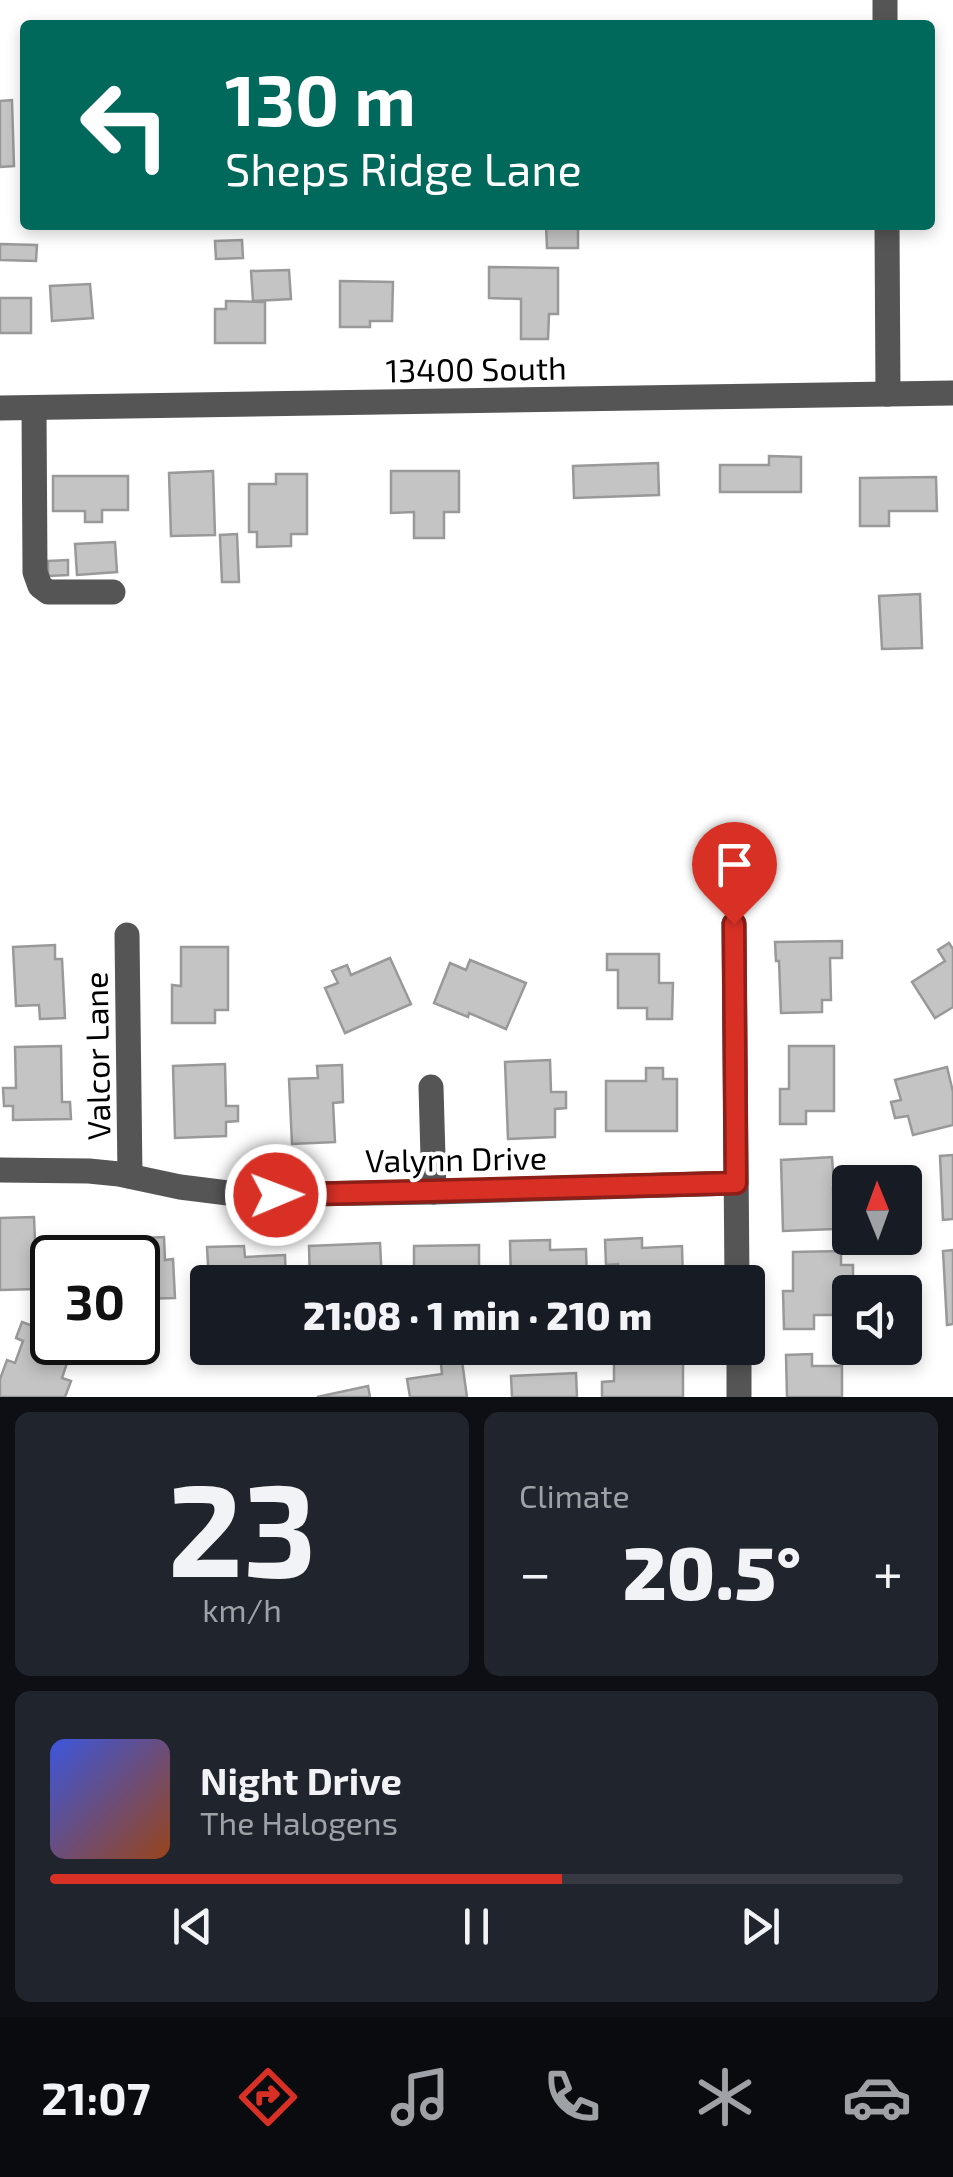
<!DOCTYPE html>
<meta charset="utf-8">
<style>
:root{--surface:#171b24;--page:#20242c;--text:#f1f3f6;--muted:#9ea1a6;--line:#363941;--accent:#d93025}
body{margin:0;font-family:"Exo 2",sans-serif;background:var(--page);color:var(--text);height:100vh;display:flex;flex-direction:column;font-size:38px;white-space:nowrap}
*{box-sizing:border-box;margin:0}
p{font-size:32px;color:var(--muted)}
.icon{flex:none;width:55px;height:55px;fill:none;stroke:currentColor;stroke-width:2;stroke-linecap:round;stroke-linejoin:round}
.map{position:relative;height:1397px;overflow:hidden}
.details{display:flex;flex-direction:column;gap:15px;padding:15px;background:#0d0f14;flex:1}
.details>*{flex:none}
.guide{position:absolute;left:20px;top:20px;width:915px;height:210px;border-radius:10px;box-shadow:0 5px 15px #0003;background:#00695c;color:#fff;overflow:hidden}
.needle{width:65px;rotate:359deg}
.controls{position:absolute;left:832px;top:1165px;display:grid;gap:20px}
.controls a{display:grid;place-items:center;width:90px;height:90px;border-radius:10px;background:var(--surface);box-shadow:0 5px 15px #0003;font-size:50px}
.speed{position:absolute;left:30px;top:1235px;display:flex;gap:20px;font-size:50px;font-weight:700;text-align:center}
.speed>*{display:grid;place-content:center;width:130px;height:130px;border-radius:50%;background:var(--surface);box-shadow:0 5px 15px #0003;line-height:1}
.speed .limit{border:5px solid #111;border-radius:15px;background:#fff;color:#111}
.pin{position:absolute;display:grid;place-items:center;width:85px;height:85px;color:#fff;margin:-102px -42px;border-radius:50% 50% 50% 0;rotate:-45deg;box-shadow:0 0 10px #0007}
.pin .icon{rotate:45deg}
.me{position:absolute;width:110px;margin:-55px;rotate:89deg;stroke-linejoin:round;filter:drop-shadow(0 0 8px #0008)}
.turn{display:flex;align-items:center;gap:35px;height:210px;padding:0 40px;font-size:45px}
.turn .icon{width:130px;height:130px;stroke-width:2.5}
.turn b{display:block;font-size:70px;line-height:85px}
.big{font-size:75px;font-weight:800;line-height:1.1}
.details .tile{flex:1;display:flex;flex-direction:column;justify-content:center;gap:15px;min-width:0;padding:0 35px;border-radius:15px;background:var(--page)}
.details .dial{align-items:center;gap:0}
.dial b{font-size:130px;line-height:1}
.song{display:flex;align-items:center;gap:30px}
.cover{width:120px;height:120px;border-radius:15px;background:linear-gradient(135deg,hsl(230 70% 55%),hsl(20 70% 35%))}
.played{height:10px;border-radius:5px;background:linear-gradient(90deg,var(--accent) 60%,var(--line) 60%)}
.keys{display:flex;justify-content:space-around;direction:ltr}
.heat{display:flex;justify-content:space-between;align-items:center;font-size:55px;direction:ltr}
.details .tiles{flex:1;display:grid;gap:15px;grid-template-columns:1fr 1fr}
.tile:last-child{grid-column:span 2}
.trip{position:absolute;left:190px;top:1265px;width:575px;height:100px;border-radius:10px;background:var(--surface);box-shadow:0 5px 15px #0003;font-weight:800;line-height:100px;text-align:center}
.tab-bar{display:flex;height:160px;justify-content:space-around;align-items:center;background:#090b0e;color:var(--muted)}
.tab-bar .icon{width:70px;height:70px}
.tab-bar .current{color:var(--accent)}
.tab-bar b{font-size:45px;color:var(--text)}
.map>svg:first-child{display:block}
.building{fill:#c4c4c4;stroke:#999;stroke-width:2.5}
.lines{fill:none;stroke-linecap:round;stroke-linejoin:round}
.minor{stroke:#555;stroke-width:25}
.route-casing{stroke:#8d1f18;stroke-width:25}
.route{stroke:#d93025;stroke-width:18}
.labels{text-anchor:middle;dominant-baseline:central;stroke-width:8;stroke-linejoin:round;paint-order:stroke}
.street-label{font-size:32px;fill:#000;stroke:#fff}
</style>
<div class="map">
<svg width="953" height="1397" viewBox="0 0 953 1397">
<rect width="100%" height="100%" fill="#fff"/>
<!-- building -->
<g class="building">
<path d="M12,100L14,166L0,167V101Z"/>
<path d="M546,225H578V248H547Z"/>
<path d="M242,240L243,258L216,259L215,241Z"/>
<path d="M0,244L37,245L36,261L0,260Z"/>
<path d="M489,267L558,268V314H549L548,339H521V299L489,298Z"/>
<path d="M289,270L291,299L253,301L251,271Z"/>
<path d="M340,281L393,282L392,321H370V327H340Z"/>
<path d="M90,284L93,318L52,321L50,286Z"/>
<rect x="0" y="298" width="31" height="35"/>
<path d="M226,301L265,302V343H215V309H226Z"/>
<path d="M769,456L801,457V492H720V465H769Z"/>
<path d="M658,463L659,495L574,498L573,466Z"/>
<path d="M213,471L215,535L171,536L169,473Z"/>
<path d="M391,471H459V512H444V538H414V512L391,513Z"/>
<path d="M276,474H307V534H291V546L257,547V532H249V484H276Z"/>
<path d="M53,476H128V510H102V522H85V511H53Z"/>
<path d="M936,477L937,511H889V526H860V478Z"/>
<path d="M237,534L239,582H222L220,535Z"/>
<path d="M115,542L117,572L77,575L75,544Z"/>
<path d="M68,560V575L48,576V561Z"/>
<path d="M920,594L922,648L882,649L879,596Z"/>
<path d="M842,941V958H830L831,1000H822V1012L781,1013L779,961H776L775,942Z"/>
<path d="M949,943L953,949V1007L935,1018L912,982L945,961L938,950Z"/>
<path d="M55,945V959H62L65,1018L40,1019L39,1005L16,1006L13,947Z"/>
<path d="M181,947H228V1010H215V1023H172V985L181,986Z"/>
<path d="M607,954H659V983H673L672,1019H647V1008H618V970H607Z"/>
<path d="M390,958L411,1004L345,1033L325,988L338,983L332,971L347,965L351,975Z"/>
<path d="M470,960L526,983L506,1029L469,1013L468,1017L434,1003L450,963L466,970Z"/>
<path d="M61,1046L62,1102H70L71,1119L13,1120V1106H4L3,1088H16L15,1047Z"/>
<path d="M789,1046H834V1111H806V1124H780V1089H789Z"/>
<path d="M550,1060L551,1092H566V1108L555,1109V1137L508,1139L505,1062Z"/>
<path d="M225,1064L226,1106H238V1121L226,1122V1136L175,1138L173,1066Z"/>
<path d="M342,1065L343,1102L333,1103L335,1142L292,1144L289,1079L318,1078L317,1066Z"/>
<path d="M947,1067L953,1092V1125L913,1135L908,1116L895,1118L891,1102L901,1100L895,1080Z"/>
<path d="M646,1068H663V1079H677V1131H606V1081H646Z"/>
<path d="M953,1155V1219L943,1220L940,1156Z"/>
<path d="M832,1157L833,1172H844V1188H833L834,1229L783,1231L781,1160Z"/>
<path d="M34,1217L37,1289L0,1290V1218Z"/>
<path d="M164,1237L165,1260L173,1259L175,1298L138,1299V1258H106L105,1240Z"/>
<path d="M642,1238V1248L682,1246L683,1282H619L618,1264L606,1265L605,1240Z"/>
<path d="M550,1240V1250L586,1249L587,1282H511L510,1241Z"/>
<path d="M380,1243L382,1282H310L309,1246Z"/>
<path d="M479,1245V1282H414V1246Z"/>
<path d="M244,1246L245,1257L285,1255L286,1282H209L207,1247Z"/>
<path d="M953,1250V1324L947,1325L943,1251Z"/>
<path d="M841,1251V1265H853V1277L840,1278V1315H814V1329H784L783,1291H793V1252Z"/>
<path d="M22,1322L52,1333V1342H74L62,1378L71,1381L65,1397H0V1379L7,1360L15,1363L23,1341L16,1338Z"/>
<path d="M812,1354V1366H842V1397H787L786,1355Z"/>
<path d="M462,1361L467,1397H410L407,1379L442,1374L441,1364Z"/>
<path d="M683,1361V1397H602V1382L614,1381V1362Z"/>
<path d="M576,1373L577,1397H512L511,1376Z"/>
<path d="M368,1386L370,1397H317Z"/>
</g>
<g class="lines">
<!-- minor -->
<g class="minor">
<path d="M885,0V25"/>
<path d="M887,225L888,394"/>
<path d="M0,408L953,393"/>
<path d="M34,408L35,572L40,586L48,592H113"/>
<path d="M734,924L737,1282"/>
<path d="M127,935L130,1176"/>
<path d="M431,1087L434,1192"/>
<path d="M0,1170L89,1171L119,1174L180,1187L244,1195L434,1192L735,1183"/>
<path d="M739,1348V1397"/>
</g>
</g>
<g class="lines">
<!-- route casing -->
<g class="route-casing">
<path id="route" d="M276,1195L736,1183L734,924"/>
</g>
<!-- route -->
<use href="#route" class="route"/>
</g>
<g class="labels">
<!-- street labels -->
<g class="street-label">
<text transform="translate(476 368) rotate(-1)">13400 South</text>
<text transform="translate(96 1056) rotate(-91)">Valcor Lane</text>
<text transform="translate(456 1158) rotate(-1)">Valynn Drive</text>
</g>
</g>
</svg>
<div class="controls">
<a><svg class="needle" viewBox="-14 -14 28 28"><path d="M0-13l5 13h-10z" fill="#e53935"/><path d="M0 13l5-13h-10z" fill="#9ea1a6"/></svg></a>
<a><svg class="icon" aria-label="sound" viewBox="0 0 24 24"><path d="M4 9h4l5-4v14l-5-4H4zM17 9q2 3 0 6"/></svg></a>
</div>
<div class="speed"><div class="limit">30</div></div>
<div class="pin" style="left:734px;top:924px;background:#d93025"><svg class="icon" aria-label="arrive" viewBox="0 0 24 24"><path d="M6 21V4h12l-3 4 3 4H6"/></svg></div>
<svg class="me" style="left:276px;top:1195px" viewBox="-20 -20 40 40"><circle r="17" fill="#d93025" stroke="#fff" stroke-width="3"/><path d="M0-11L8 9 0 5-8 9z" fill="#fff"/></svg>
<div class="trip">21:08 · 1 min · 210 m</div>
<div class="guide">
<div class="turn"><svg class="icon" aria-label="left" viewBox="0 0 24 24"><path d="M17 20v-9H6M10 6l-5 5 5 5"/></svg><div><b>130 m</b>Sheps Ridge Lane</div></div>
</div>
</div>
<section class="details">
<div class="tiles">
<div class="tile dial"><b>23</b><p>km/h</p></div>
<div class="tile"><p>Climate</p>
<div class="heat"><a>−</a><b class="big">20.5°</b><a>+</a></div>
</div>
<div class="tile">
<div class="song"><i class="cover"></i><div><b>Night Drive</b><p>The Halogens</p></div></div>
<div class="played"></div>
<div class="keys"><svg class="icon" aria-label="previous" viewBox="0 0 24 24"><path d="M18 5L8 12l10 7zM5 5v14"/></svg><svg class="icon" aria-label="pause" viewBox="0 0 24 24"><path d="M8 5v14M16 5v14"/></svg><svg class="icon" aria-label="next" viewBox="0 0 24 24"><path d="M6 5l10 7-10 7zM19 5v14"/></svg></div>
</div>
</div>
</section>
<nav class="tab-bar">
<b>21:07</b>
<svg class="icon current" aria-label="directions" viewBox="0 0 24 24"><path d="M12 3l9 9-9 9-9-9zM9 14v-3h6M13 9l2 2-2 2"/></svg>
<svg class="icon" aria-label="music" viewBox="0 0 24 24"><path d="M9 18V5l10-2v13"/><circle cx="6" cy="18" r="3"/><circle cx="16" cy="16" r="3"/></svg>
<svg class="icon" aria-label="phone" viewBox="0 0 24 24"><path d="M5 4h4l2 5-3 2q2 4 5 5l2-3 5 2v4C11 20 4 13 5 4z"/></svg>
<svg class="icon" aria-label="climate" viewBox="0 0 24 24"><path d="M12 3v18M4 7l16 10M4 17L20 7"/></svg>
<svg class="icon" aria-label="car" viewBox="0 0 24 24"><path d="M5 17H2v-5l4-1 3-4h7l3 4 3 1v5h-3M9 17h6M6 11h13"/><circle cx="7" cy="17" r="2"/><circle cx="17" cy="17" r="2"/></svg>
</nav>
